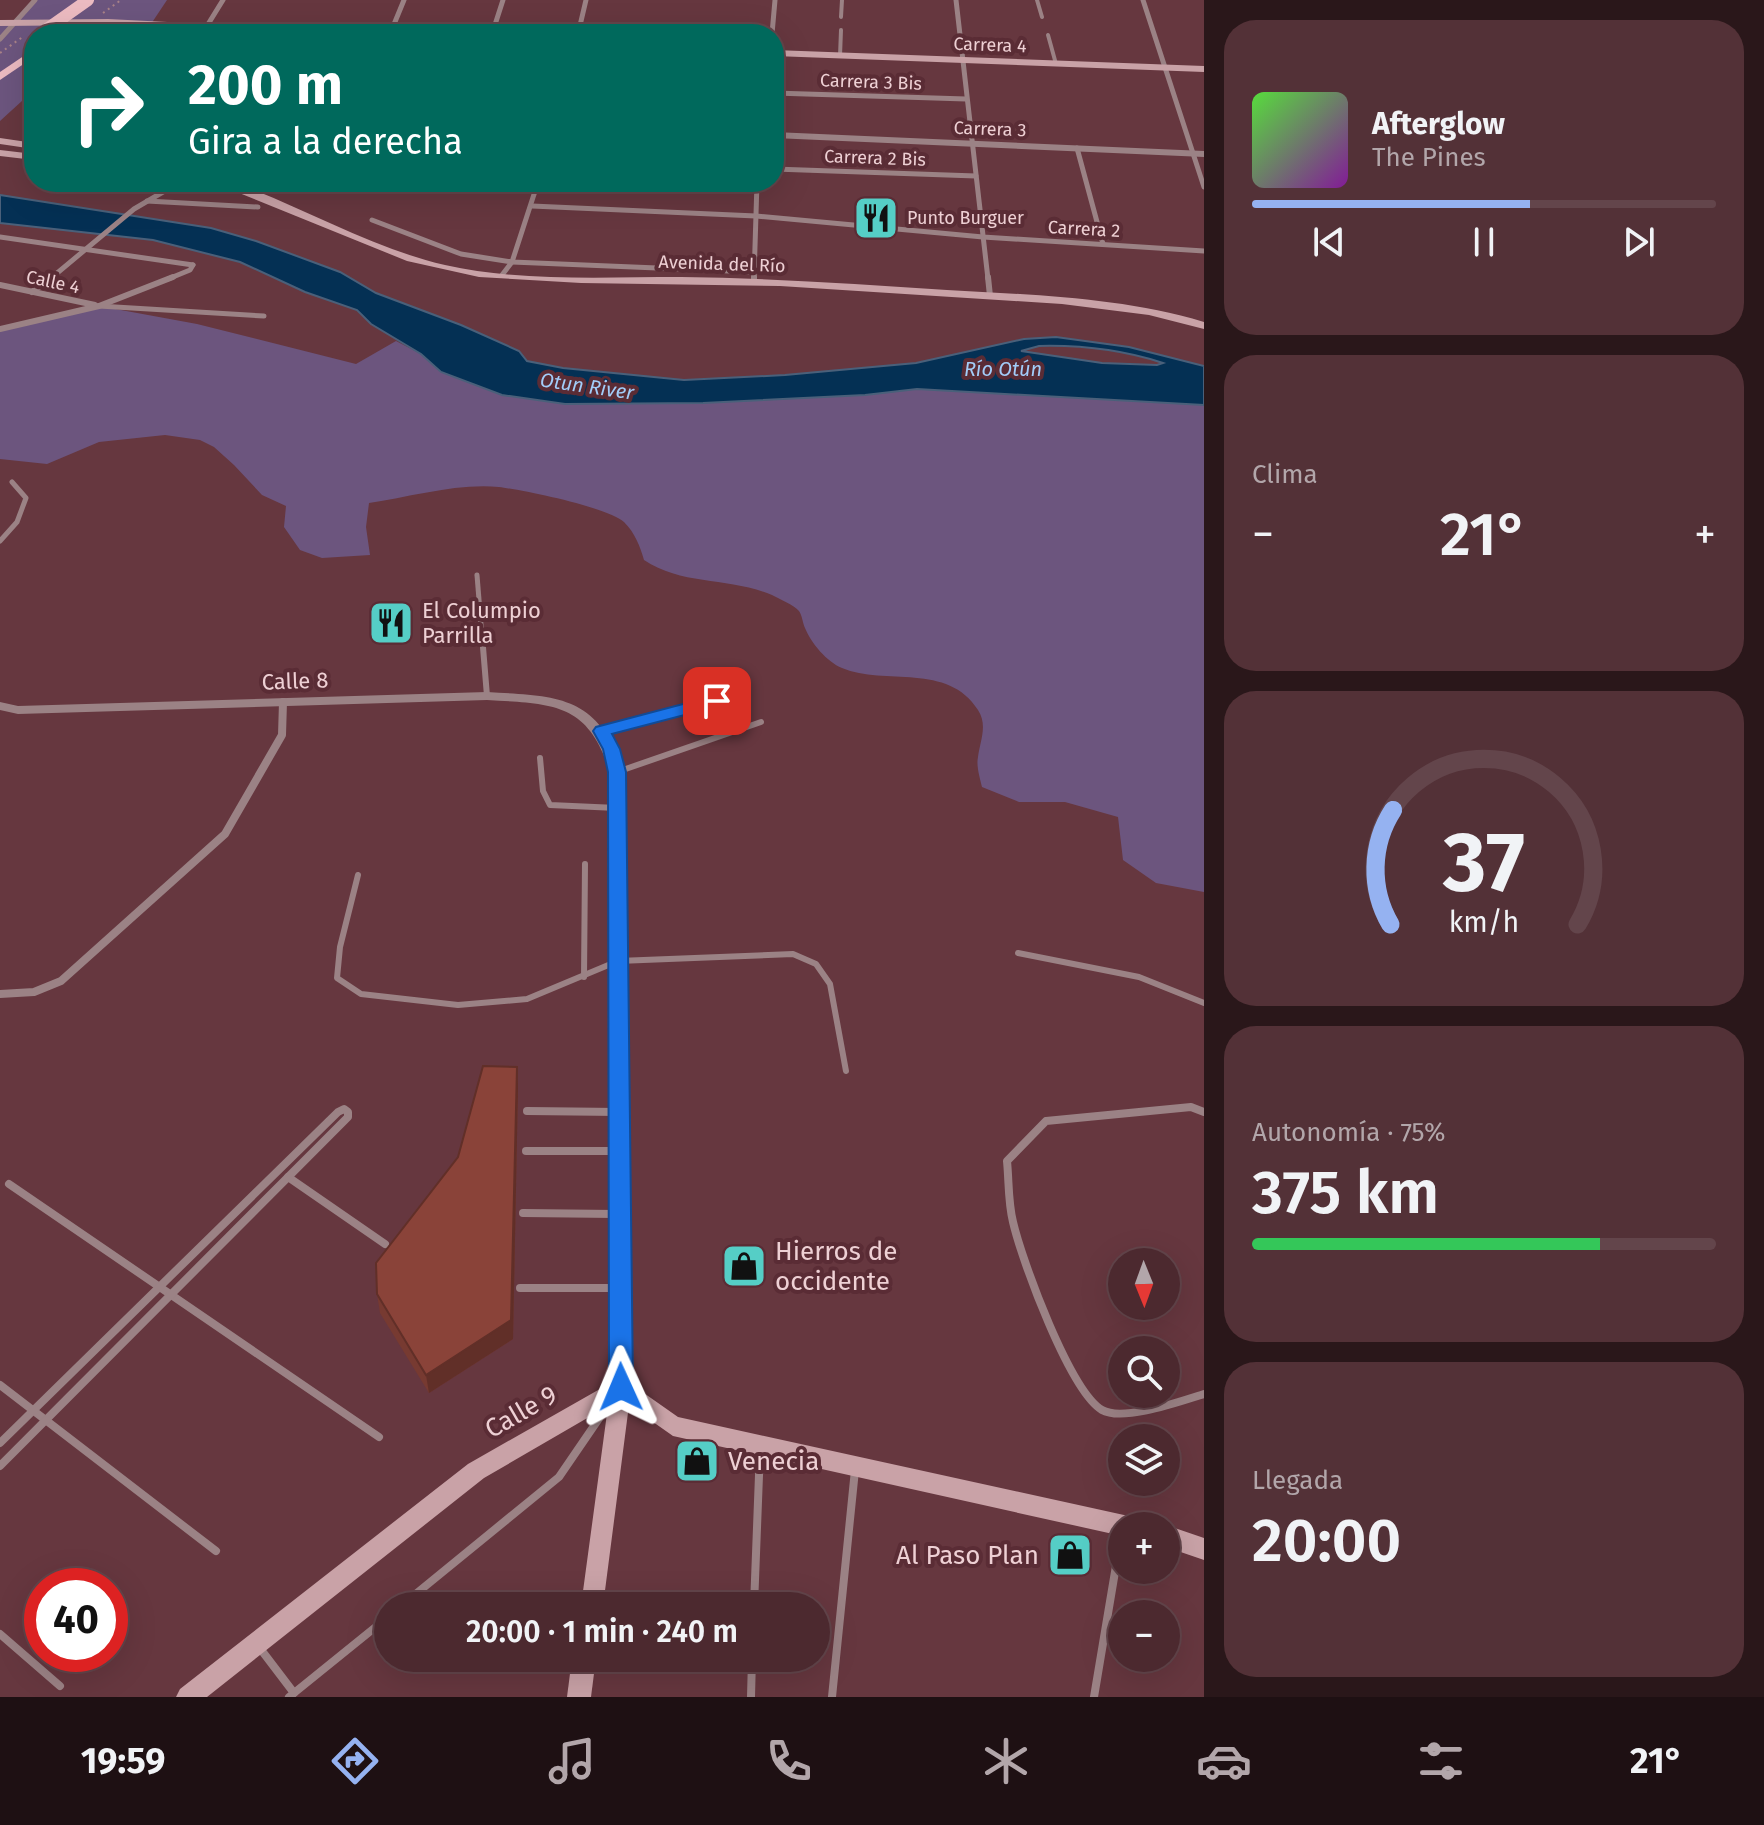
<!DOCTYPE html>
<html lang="es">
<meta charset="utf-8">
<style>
:root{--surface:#4c292f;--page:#533137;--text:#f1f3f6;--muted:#b2a6aa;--line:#63454b;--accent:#95b2f1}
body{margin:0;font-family:"Fira Sans",sans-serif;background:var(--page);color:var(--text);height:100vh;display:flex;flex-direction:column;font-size:30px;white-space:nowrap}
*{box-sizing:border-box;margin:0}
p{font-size:26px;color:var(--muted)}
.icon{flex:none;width:44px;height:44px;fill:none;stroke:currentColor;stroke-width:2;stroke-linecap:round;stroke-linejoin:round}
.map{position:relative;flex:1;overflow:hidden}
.panel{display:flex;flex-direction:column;gap:20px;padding:20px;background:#2a171a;width:560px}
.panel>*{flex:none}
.guide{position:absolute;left:24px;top:24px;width:760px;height:168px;border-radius:32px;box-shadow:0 8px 32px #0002,0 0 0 2px var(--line);background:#00695c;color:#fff;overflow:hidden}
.needle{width:52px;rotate:179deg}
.buttons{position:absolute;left:1108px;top:1248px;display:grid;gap:16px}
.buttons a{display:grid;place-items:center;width:72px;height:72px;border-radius:50%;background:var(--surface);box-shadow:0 8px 32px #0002,0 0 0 2px var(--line);font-size:40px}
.speed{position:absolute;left:24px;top:1568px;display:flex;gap:16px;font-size:40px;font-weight:700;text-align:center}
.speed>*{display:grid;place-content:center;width:104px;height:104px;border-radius:50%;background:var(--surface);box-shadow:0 8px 32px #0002,0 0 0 2px var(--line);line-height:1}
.speed .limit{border:12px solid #d22;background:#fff;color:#111}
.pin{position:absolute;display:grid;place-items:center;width:68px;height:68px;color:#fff;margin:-34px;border-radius:16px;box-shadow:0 4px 12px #0006}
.me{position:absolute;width:88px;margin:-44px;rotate:359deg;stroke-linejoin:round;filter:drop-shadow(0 0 6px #0008)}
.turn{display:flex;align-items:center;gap:28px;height:168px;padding:0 32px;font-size:36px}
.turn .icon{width:104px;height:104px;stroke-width:2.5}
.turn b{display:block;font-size:56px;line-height:68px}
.big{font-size:60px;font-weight:600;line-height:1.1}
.panel .card{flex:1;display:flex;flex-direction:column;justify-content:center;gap:12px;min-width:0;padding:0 28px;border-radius:32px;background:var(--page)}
.panel .dial{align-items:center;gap:0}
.dial svg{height:208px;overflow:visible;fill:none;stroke:var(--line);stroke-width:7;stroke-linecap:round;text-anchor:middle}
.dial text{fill:var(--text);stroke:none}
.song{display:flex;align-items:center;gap:24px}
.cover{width:96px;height:96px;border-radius:12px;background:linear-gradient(135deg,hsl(110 70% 55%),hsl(290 70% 35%))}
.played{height:8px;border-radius:4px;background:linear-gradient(90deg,var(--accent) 60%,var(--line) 60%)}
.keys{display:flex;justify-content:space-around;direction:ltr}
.heat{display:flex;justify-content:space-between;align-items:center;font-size:44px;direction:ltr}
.charge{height:12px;border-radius:6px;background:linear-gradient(90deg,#34c759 75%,var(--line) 0)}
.trip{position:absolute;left:374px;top:1592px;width:456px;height:80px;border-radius:40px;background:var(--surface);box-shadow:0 8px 32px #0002,0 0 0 2px var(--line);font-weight:600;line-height:80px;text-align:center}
.tabs{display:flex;height:128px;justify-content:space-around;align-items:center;background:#1e1013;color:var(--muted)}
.tabs .icon{width:56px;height:56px}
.tabs .selected{color:var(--accent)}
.tabs b{font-size:36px;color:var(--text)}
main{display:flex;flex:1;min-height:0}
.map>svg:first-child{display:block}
.green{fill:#6c557e}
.water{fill:#043054;stroke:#4a607a;stroke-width:2;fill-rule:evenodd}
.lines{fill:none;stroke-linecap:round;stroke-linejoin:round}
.service-far3{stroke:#9b8285;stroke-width:4}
.service-far2{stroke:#9b8285;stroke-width:5}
.service-far1{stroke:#9b8285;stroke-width:6}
.service{stroke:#9b8285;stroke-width:8}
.minor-far2{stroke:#9b8285;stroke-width:5}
.minor-far1{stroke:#9b8285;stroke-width:6}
.minor{stroke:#9b8285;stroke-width:8}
.tertiary{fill:#9b8285;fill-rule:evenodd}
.secondary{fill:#c9a2a7;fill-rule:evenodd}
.primary{fill:#ecbbc1;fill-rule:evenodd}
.path-bridge{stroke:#a98288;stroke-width:2;stroke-dasharray:2 4;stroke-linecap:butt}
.primary-bridge{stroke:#ecbbc1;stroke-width:12}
.wall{fill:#773a31}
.shaded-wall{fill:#612f28}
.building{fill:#8a4339;stroke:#612f28;stroke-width:2}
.route{fill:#1a73e8;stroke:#114b97;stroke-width:2}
.labels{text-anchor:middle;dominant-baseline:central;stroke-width:8;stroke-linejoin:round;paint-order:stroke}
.far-street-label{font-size:18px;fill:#eed0d4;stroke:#5a2c35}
.far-poi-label{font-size:18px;fill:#eed0d4;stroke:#5a2c35;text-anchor:start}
.far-water-label{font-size:20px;font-style:italic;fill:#a2cdf9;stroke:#5a2c35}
.poi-label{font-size:22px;fill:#eed0d4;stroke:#5a2c35;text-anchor:start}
.street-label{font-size:22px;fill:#eed0d4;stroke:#5a2c35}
.near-poi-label{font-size:26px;fill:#eed0d4;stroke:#5a2c35;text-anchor:start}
.near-street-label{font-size:26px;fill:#eed0d4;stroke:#5a2c35}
</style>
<main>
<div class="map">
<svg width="1204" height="1697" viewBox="0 0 1204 1697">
<rect width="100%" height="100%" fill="#66373f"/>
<!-- green -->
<g class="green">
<path d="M35,0H167L151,24L109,22L101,34H34V90L0,121V23H17Z"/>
<path d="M99,306L197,324L356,364L396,341L421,354L441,372L502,395L565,404L775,400L917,389L1204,405V892L1156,883L1123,860L1118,817L1065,802H1019L982,787C980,778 976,766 978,757C980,741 988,725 978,710C948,662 885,686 842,668C827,662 811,643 805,628C803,624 802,615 799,611C794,605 779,599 772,595C730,577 683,586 644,560C640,546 635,533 624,522C607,507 523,490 499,487C457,483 410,497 369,503L366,527L370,555L322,558L300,550L284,527L286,506L262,495L234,465L214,447L200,440L165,435L99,442L47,464L0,459V329Z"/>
</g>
<!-- water -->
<path class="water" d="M0,195L211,228L256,241L340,272L376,293L461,325L519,351L527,361L563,368L684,380L785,375L916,363L1024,339L1056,337L1129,347L1204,366V405L917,389L865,395L703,403L565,404L502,395L441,372L421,354L371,324L357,310L305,292L240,262L153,240L0,223ZM1039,346C1080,345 1123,350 1163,363L1157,365L1102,363L1021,351Z"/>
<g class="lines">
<!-- service-far3 -->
<g class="service-far3">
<path d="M1037,0L1042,17"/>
<path d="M841,17L842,0"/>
<path d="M1048,35L1056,64"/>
<path d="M840,56L841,30"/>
</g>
<!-- service-far2 -->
<g class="service-far2">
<path d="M99,306L264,316"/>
<path d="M0,541L17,522L26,498L12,482"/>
<path d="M477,575L482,637"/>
</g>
<!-- service-far1 -->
<g class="service-far1">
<path d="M482,635L487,696"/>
<path d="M602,731L717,701"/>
<path d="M540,758L543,791L550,805L617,808"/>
<path d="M617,772L761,722"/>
<path d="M358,875L340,947L337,978L361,994L458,1005L527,999L618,961L793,954L816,964L830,984L846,1071"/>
<path d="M1018,953L1139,977L1204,1003"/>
<path d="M584,977L585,864"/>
</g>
<!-- service -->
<g class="service">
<path d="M527,1111L619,1112"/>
<path d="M1204,1112L1191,1107L1046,1121L1007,1161C1009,1181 1008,1202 1013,1222C1022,1261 1070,1391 1102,1410C1123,1422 1181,1401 1204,1394"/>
<path d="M526,1151H619"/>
<path d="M288,1177L385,1244"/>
<path d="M9,1184L379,1437"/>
<path d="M523,1213L616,1214"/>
<path d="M520,1288H620"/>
<path d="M0,1385L216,1551"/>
<path d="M0,1443L338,1112L344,1109L348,1112V1117L0,1466"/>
<path d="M401,1606L559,1477L611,1401"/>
<path d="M754,1606L760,1449"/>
<path d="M0,1634L60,1686"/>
<path d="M259,1647L294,1693L289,1697"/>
<path d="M294,1693L388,1617"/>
<path d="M751,1697L752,1658"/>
<path d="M832,1697L855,1470"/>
<path d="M1094,1697L1122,1530"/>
</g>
<!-- minor-far2 -->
<g class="minor-far2">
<path d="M956,0L988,279"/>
<path d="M1143,0L1204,187"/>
<path d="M101,34L108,22"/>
<path d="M202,34L223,0"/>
<path d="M390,34L404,0"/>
<path d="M492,34L503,0"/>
<path d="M578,34L586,0"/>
<path d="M772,34L775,0"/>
<path d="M0,39L35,0"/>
<path d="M774,93L966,99"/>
<path d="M1077,148L1103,244"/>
<path d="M774,169L976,176"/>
<path d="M147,201L258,207"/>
<path d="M532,206L756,216L983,237L1204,251"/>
<path d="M372,220L461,254L512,262L754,272"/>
<path d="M0,237L193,265"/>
<path d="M502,275L512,262L538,182"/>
<path d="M50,279L134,209L180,182"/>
<path d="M168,279L190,270L193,265"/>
<path d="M754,279L757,182"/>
</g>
<!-- minor-far1 -->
<g class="minor-far1">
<path d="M988,277L990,296"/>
<path d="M754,282V277"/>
<path d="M0,285L95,305"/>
<path d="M32,292L52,277"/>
<path d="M0,329L99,306L173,277"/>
</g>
<!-- minor -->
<path class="minor" d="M0,994L34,992L61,981L225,834L282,735L283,702"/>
<!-- tertiary -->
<g class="tertiary">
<path d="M774,132L1204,151V157L774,138Z"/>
<path d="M487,692C559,696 598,695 624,772L630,1387L627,1393L621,1395L615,1393L612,1387L610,772C588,702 553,704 487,700L18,714L0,710V702L18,706Z"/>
</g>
<!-- secondary -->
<g class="secondary">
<path d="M108,19L348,31L352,34H296L108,25L0,26V20Z"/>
<path d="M774,50L1204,66V72L774,56Z"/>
<path d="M0,138L34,143V149L0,144Z"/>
<path d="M0,150L34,154V160L0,156Z"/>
<path d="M212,182H227L254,190C317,215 379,250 445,265C521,282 603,277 681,277C770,278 858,284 947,290C1033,295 1120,297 1204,322V329L1149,315L1062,304L780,286L581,283L479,277L407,261Z"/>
<path d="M621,1377L678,1417L1124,1515L1132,1518L1135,1526H1122V1536L673,1436L629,1405L603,1606H581L608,1406L484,1478L207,1697H176L180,1689L468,1464Z"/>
<path d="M1166,1525L1204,1538V1560L1166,1547V1526H1164Z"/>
<path d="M572,1658H596L591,1697H567Z"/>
</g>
<!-- primary -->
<path class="primary" d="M34,49V57L0,80V72Z"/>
<!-- path-bridge -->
<g class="path-bridge">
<path d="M103,13L121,0"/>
<path d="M0,53L24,36"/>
</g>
<!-- primary-bridge -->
<path class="primary-bridge" d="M40,34L88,0"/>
</g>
<!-- wall -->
<path class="wall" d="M518,1087L513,1339L429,1393L380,1313L377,1294Z"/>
<!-- shaded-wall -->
<path class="shaded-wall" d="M517,1067L518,1087L513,1339L429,1393L426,1375Z"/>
<!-- building -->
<path class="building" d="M483,1066L517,1067L511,1320L426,1375L377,1294L376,1263L458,1157Z"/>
<!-- route -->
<path class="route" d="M717,695L725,701L723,705L612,734L620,749L626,772L633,1387L630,1395L621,1398L613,1395L609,1387L608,772L603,749L593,731L596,727Z"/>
<!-- icons -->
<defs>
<g id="restaurant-square" transform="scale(2.3)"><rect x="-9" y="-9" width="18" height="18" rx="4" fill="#55cec6" stroke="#5a2c35"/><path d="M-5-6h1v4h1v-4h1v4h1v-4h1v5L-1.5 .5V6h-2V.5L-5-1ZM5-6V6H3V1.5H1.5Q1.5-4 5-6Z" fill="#111"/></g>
<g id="shop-square" transform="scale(2.3)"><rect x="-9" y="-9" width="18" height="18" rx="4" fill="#55cec6" stroke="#5a2c35"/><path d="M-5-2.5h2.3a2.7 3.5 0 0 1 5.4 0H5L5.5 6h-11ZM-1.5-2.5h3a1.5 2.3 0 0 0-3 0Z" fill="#111"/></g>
</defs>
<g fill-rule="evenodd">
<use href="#restaurant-square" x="876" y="218"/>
<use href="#restaurant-square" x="391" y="623"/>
<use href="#shop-square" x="744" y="1266"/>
<use href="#shop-square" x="697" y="1461"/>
<use href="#shop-square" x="1070" y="1555"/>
</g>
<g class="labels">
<!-- far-street labels -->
<g class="far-street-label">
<text transform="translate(990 45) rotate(2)">Carrera 4</text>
<text transform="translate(871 82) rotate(2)">Carrera 3 Bis</text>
<text transform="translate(990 129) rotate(2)">Carrera 3</text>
<text transform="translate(875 158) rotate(2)">Carrera 2 Bis</text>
<text transform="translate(1084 229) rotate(3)">Carrera 2</text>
<text transform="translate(722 264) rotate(2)">Avenida del Río</text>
<text transform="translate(53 282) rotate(12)">Calle 4</text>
</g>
<!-- far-poi labels -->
<g class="far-poi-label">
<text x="907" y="218">Punto Burguer</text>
</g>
<!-- far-water labels -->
<g class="far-water-label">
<text x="1003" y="369">Río Otún</text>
<text transform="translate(587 386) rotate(8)">Otun River</text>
</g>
<!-- poi labels -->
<g class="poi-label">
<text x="422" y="610">El Columpio<tspan x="422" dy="25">Parrilla</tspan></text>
</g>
<!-- street labels -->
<g class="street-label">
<text transform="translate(295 681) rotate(-2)">Calle 8</text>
</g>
<!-- near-poi labels -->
<g class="near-poi-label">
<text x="775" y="1251">Hierros de<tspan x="775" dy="30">occidente</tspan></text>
<text x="728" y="1461">Venecia</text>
<text x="1039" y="1555" text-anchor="end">Al Paso Plan</text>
</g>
<!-- near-street labels -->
<g class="near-street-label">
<text transform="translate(521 1412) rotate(-30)">Calle 9</text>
</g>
</g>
</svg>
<div class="buttons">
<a><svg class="needle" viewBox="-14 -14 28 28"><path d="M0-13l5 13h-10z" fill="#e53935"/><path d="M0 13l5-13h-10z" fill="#b2a6aa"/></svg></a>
<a><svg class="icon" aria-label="search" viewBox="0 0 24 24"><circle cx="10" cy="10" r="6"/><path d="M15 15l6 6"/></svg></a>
<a><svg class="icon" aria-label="layers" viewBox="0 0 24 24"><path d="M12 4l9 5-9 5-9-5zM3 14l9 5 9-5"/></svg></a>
<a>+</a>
<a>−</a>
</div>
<div class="speed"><div class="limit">40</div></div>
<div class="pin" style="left:717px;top:701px;background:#d93025"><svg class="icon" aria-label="arrive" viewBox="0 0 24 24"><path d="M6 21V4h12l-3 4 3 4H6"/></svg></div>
<svg class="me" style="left:621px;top:1387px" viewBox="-20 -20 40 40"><path d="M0-17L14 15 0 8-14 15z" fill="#1a73e8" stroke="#fff" stroke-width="4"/></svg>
<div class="trip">20:00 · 1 min · 240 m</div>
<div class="guide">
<div class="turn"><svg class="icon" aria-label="right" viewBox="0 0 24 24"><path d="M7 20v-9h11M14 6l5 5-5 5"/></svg><div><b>200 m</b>Gira a la derecha</div></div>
</div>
</div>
<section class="panel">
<div class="card">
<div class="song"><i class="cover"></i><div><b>Afterglow</b><p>The Pines</p></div></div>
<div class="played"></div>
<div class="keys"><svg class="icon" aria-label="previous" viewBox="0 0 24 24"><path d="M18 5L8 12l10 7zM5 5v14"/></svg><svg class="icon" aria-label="pause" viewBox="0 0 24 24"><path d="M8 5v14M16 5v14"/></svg><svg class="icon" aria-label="next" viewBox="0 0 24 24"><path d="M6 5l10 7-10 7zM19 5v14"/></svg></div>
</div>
<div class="card"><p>Clima</p>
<div class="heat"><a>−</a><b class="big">21°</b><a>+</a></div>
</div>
<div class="card dial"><svg viewBox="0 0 100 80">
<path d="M14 69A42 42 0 1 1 86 69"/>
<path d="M14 69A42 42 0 0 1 15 25" stroke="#95b2f1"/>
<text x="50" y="56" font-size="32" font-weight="700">37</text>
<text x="50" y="72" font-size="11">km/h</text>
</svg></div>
<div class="card"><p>Autonomía · 75%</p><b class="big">375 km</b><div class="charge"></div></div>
<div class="card"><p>Llegada</p><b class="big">20:00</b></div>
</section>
</main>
<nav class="tabs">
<b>19:59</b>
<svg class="icon selected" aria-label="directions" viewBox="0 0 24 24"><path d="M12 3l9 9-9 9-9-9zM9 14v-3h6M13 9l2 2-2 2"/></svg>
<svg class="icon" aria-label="music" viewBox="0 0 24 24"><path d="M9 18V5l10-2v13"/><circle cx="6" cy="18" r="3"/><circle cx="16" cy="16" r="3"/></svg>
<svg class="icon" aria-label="phone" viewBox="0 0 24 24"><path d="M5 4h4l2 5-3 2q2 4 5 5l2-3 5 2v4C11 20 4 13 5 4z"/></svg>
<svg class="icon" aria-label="climate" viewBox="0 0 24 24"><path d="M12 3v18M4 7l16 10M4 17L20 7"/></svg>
<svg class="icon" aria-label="car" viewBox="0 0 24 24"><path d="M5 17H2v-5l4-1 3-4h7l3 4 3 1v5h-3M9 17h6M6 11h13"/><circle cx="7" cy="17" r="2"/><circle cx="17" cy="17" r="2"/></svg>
<svg class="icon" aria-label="filters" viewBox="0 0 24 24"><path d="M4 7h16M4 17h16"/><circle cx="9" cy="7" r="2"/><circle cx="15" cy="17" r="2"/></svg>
<b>21°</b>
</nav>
